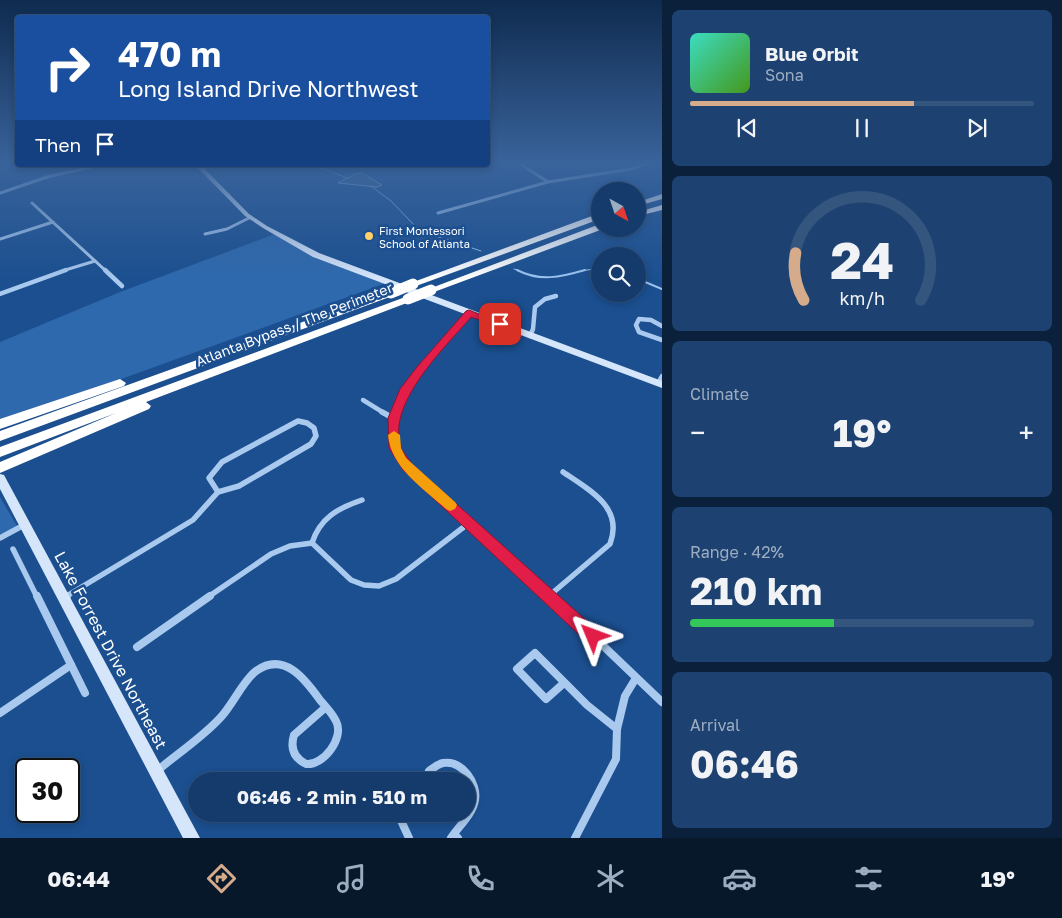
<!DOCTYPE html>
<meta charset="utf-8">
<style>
:root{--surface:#143b6b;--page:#1d4271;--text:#f1f3f6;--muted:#9dadc1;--line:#33557e;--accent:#d6ab8b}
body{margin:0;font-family:"Golos Text",sans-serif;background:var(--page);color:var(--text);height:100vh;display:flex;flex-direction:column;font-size:19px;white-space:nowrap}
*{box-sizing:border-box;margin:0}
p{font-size:16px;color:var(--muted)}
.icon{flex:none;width:28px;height:28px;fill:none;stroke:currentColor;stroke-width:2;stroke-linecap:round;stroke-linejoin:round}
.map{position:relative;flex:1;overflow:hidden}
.sheet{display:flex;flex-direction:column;gap:10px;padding:10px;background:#0b203b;width:400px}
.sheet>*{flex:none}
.guide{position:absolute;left:15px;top:15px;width:475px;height:152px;border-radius:5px;box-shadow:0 2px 8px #0003,0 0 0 1px var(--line);background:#1a4fa0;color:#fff;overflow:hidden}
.needle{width:32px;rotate:140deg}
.controls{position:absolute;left:591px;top:182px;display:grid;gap:10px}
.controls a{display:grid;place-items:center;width:55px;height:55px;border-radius:50%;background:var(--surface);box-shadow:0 2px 8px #0003,0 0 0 1px var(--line);font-size:25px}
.speed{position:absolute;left:15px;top:758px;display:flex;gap:10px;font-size:25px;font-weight:700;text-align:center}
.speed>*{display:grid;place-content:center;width:65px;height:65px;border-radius:50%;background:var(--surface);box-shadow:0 2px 8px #0003,0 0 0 1px var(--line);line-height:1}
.speed .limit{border:2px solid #111;border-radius:8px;background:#fff;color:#111}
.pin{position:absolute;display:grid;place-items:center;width:42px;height:42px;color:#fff;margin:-21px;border-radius:10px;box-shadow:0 2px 8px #0006}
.me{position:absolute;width:55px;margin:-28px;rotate:314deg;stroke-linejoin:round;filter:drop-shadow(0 0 4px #0008)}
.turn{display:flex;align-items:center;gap:18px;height:105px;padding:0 20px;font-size:22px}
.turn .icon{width:65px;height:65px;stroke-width:2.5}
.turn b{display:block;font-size:35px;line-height:42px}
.then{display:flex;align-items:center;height:48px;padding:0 20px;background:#0003;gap:10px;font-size:19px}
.big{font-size:38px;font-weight:700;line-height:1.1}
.sheet .tile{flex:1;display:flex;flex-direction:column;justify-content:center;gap:8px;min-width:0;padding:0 18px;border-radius:8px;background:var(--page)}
.sheet .dial{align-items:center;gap:0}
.dial svg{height:130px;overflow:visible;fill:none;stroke:var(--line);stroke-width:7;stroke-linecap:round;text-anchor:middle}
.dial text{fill:var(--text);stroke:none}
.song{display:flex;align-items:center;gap:15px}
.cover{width:60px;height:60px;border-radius:8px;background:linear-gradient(135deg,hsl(170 70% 55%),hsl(100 70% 35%))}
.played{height:5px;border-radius:2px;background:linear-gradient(90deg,var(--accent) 65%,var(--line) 65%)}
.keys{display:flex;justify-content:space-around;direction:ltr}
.heat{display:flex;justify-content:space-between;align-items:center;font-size:28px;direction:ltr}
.charge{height:8px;border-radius:4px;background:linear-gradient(90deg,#34c759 42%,var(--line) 0)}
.trip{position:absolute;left:188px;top:772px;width:288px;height:50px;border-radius:25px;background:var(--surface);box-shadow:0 2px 8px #0003,0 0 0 1px var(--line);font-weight:700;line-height:50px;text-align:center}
.tabs{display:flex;height:80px;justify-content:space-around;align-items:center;background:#08182b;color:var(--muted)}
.tabs .icon{width:35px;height:35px}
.tabs .on{color:var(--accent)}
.tabs b{font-size:22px;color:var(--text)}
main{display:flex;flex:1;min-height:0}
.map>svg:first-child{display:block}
.green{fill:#2e69ad}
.water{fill:#3c6290;stroke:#9cc4f0}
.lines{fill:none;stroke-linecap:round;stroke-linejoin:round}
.stream-far1{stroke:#9cc4f0;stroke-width:1}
.stream{stroke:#9cc4f0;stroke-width:2}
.street-far3{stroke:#a9c9ee;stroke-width:3}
.street-far2{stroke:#a9c9ee;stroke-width:4.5}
.street-far1{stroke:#a9c9ee;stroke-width:5.5}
.street{stroke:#a9c9ee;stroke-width:8}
.secondary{fill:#d6e6fa;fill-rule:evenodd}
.highway{fill:#fff;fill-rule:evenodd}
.highway-bridge{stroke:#fff;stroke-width:11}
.route{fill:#e11d48;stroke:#92132f}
.slow{fill:#f59e0b}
.poi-dot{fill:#ffd166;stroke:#1b4f8f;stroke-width:2}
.labels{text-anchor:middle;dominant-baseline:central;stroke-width:5;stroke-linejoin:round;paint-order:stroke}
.far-poi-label{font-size:11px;fill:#fff;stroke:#1b4f8f;text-anchor:start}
.street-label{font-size:14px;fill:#fff;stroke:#1b4f8f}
.near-street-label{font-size:16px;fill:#fff;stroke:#1b4f8f}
</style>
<main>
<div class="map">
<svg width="662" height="838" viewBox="0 0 662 838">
<rect width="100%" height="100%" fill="#1b4f8f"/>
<!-- green -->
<g class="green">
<path d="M275,234L318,259L386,283L0,423V342L120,292Z"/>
<path d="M0,497L17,526L0,535Z"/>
</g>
<!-- water -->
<path class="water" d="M357,173H362L382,185L377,187L338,183Z"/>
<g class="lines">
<!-- stream-far1 -->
<g class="stream-far1">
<path d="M313,165L347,178"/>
<path d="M371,186L391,201L416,227L436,236L481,251"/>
<path d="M514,269L519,271"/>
<path d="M581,271L600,268"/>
</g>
<!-- stream -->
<g class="stream">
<path d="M517,270C540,282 561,277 585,270"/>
<path d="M638,279L662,289"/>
</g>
<!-- street-far3 -->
<g class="street-far3">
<path d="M519,163L548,182"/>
<path d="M0,193L47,177L101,165"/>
<path d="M32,203L106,271"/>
<path d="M438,213L548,182L631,169L647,163"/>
<path d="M205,234L227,229L251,217"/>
<path d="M0,239L53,222"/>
<path d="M62,271L95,261"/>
</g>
<!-- street-far2 -->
<g class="street-far2">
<path d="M105,270L122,286"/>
<path d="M0,294L66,270"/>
<path d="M662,326L651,320L639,319L636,325L639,332L662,340"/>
<path d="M530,336L533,329L535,307L545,299L556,296"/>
<path d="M658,383L662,376"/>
<path d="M363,400L384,413"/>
<path d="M397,413C406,376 445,341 469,313"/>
</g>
<!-- street-far1 -->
<g class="street-far1">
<path d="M382,412L393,418"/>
<path d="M397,412C391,436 395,446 408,467L553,597"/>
<path d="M298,421L307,423L314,428L316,436L311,444L239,486L218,492L209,478L222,462Z"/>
<path d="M0,538L24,525"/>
<path d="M312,543L351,580L364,585L379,586L396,579L469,523"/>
<path d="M312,543C320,518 338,508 362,500"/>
<path d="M13,549L37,597"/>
<path d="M550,595L610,544C624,507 589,490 563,472"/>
<path d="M65,597L193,520L218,492"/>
<path d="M208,597L271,554L290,546L312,543"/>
</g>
<!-- street -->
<g class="street">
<path d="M37,596L85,693"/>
<path d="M551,596L662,702"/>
<path d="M64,598L67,596"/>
<path d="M137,647L210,596"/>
<path d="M564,683L546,699L517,669L535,653L587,705L617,729"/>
<path d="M0,713L71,665"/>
<path d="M157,771C178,753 203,737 221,717C233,704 243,681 256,671C284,651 305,679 320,700C326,707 332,713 336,721C345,738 323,766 306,764C294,758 290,748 294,735L326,707"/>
<path d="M429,771C433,768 438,764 443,763C462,760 478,783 475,800C473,813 461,824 454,834"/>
<path d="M398,814L409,838"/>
<path d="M451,838L454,834L458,838"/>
<path d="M575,838L616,759L617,729L625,696L636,678"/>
</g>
<!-- secondary -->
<g class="secondary">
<path d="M195,165H201L249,214L267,226L319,253L662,381V388L313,257L263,228L245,216Z"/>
<path d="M0,474L4,475L200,838H183L0,489Z"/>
</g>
<!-- highway -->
<g class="highway">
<path d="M662,194V199L638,206V202Z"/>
<path d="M662,205V210L638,216V212Z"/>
<path d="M600,213V219L416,286H410L408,284Z"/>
<path d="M600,224V229H603L434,292L431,293L426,290Z"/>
<path d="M391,290L395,291V295L0,441V431Z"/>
<path d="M408,296L412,297V301L146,402L151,406L149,409L0,473V462L116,413L0,457V447Z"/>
<path d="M120,379L126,383L124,386L0,429V419Z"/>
</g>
<!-- highway-bridge -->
<g class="highway-bridge">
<path d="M391,293L413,284"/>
<path d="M408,299L431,290"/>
</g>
</g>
<!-- sky -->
<linearGradient id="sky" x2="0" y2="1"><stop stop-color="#0f2b4f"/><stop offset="0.58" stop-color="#39639b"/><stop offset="1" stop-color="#39639b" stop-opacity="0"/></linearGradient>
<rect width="662" height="280" fill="url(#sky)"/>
<!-- route -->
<path class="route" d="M469,310L504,324L500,327L471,317C444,349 386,403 401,448C403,453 409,459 412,464L598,631L600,636L598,642L593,644L587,642L403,470L389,448L388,418L400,389L417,367L466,311Z"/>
<!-- slow -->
<path class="slow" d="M394,431L400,435L401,448L406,458L455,502L457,505L455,509L450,511L446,509C423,488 391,468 388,435Z"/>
<!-- markers -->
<circle class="poi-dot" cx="369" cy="236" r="5"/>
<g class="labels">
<!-- far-poi labels -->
<g class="far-poi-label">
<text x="379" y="230">First Montessori<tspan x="379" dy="13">School of Atlanta</tspan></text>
</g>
<!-- street labels -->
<g class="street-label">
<text transform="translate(294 324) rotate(-21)">Atlanta Bypass / The Perimeter</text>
</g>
<!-- near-street labels -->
<g class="near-street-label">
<text transform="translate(111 650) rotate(62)">Lake Forrest Drive Northeast</text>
</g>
</g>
</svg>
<div class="controls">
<a><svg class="needle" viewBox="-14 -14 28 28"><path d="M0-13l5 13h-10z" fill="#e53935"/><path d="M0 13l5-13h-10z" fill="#9dadc1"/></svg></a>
<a><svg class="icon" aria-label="search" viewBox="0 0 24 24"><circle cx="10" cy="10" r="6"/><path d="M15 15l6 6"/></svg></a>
</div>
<div class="speed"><div class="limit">30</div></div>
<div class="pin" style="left:500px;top:324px;background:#d93025"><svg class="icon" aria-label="arrive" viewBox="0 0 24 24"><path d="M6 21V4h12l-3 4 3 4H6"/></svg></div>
<svg class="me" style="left:593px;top:636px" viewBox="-20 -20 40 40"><path d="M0-17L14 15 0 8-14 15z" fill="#e11d48" stroke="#fff" stroke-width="4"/></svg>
<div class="trip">06:46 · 2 min · 510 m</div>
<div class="guide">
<div class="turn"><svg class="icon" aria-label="right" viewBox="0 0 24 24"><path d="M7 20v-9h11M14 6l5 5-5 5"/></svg><div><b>470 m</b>Long Island Drive Northwest</div></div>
<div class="then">Then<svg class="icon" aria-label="arrive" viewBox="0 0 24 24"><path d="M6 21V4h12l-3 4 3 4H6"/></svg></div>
</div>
</div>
<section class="sheet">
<div class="tile">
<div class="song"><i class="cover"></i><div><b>Blue Orbit</b><p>Sona</p></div></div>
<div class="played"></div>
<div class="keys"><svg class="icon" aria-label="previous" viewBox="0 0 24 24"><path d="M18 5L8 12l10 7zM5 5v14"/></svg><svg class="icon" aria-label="pause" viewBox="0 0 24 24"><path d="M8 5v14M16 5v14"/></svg><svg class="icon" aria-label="next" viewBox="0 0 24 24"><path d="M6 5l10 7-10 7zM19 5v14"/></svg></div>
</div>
<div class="tile dial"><svg viewBox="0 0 100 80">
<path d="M14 69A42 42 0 1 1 86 69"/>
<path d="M14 69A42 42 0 0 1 9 40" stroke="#d6ab8b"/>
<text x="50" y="56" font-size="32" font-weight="700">24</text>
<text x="50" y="72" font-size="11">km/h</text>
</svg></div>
<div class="tile"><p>Climate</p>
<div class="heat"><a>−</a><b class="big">19°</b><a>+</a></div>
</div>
<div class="tile"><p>Range · 42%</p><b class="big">210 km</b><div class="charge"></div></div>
<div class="tile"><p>Arrival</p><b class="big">06:46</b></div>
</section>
</main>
<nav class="tabs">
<b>06:44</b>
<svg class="icon on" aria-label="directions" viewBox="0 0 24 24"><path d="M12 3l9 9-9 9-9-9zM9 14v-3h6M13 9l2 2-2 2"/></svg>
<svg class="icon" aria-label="music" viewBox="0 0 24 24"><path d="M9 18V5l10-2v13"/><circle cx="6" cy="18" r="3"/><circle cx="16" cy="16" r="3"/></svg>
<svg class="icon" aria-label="phone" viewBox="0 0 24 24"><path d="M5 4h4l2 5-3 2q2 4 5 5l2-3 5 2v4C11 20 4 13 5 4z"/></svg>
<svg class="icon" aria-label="climate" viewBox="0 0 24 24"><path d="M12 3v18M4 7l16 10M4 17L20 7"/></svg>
<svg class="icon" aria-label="car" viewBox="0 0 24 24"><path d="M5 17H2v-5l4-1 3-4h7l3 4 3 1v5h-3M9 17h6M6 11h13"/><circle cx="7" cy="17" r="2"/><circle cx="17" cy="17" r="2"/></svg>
<svg class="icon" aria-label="filters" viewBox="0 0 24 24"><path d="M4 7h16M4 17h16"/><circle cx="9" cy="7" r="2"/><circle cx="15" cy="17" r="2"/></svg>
<b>19°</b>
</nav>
